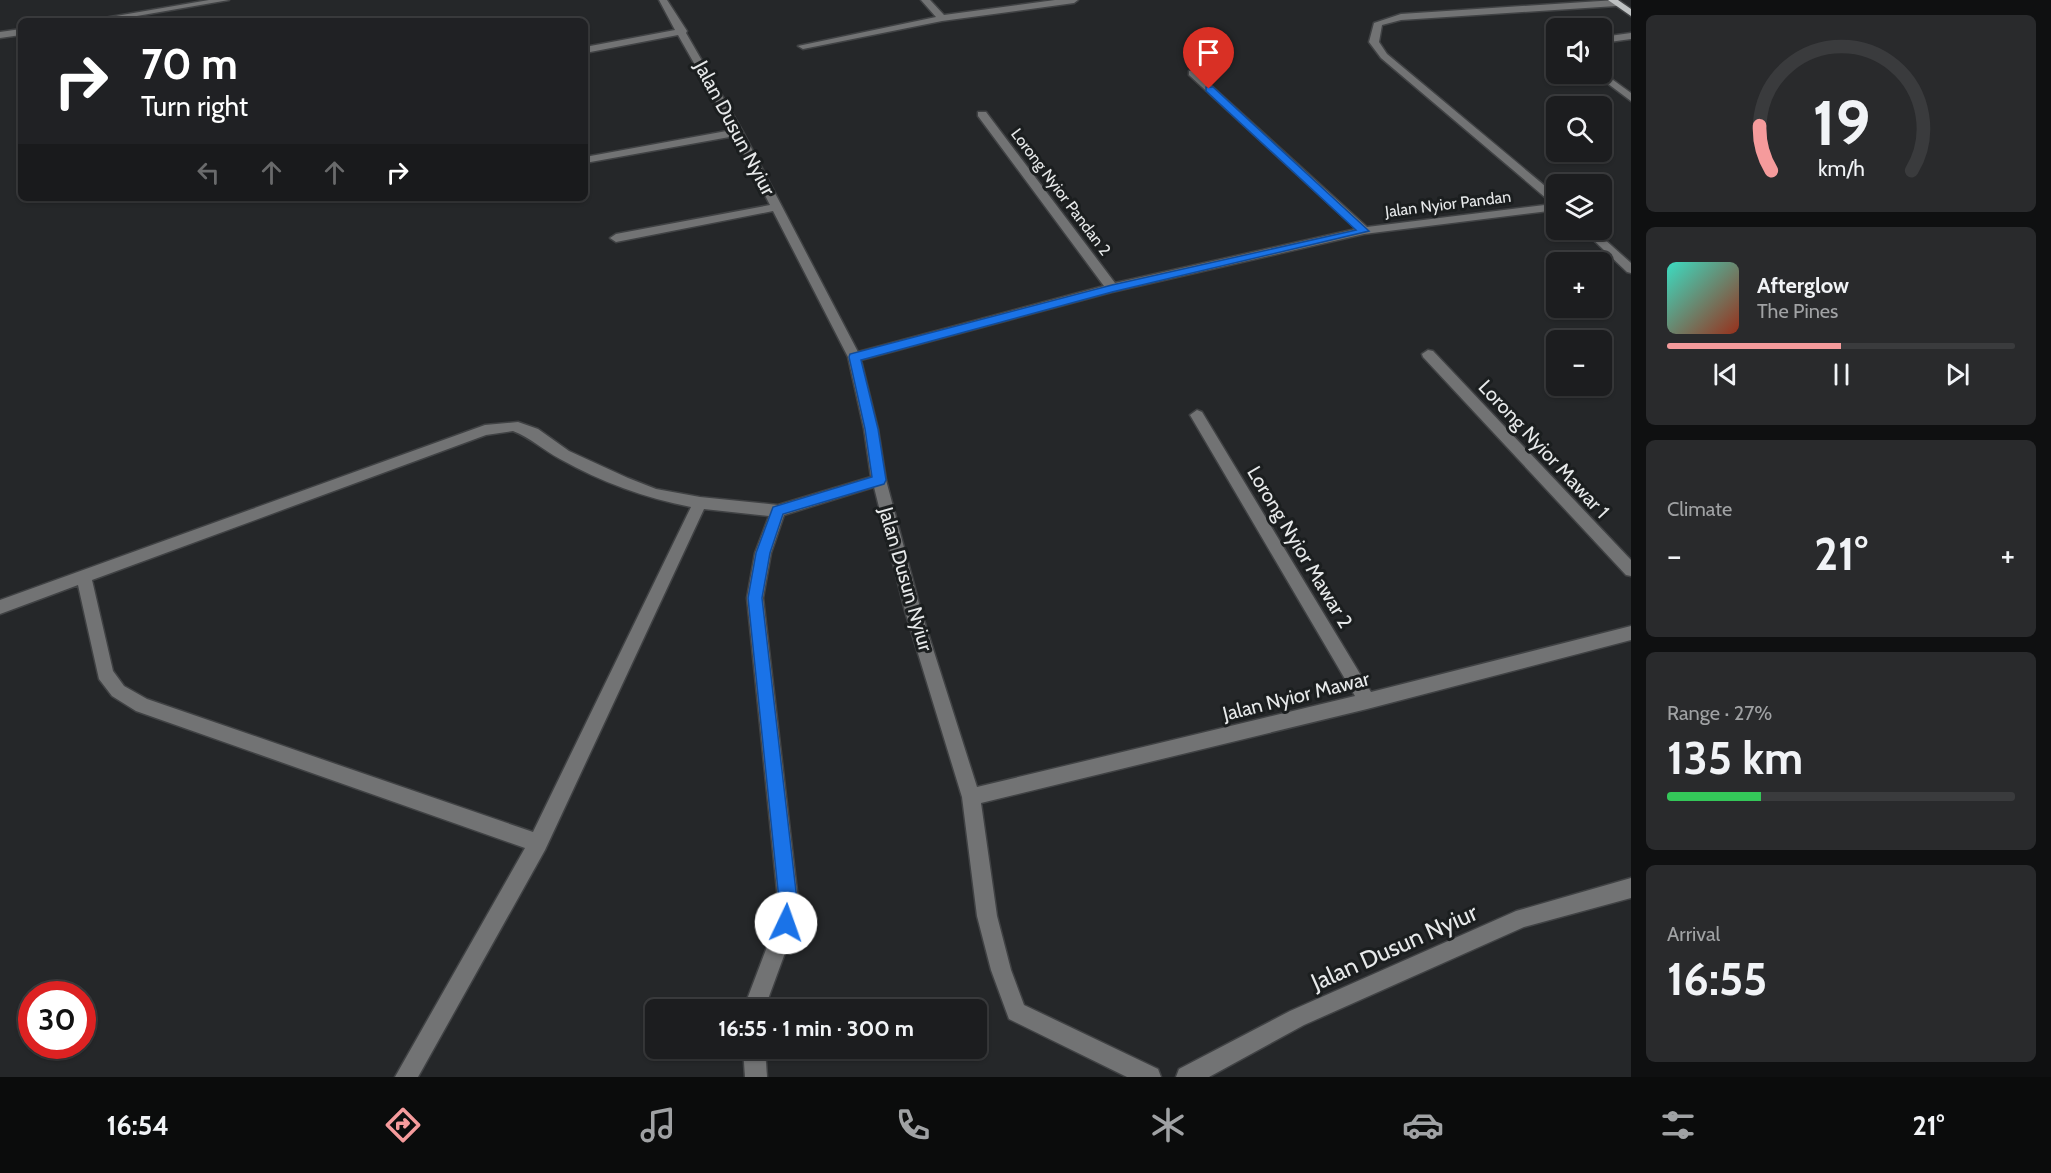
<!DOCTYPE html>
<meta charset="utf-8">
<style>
:root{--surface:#1c1d1f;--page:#292a2c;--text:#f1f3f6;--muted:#a0a2a4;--line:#3a3b3d;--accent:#f59b9c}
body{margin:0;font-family:Cabin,sans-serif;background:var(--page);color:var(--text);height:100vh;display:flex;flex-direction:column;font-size:22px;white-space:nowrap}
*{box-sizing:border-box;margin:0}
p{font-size:20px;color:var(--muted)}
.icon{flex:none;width:33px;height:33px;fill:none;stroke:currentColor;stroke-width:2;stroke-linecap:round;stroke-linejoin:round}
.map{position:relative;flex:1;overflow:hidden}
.drawer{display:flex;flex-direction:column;gap:15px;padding:15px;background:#0f1011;width:420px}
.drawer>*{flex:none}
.guide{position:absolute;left:18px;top:18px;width:570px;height:183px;border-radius:9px;box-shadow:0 2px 4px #0004,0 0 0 2px var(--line);background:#202124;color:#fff;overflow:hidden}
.buttons{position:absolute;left:1546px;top:18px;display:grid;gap:12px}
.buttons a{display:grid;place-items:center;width:66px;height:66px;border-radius:9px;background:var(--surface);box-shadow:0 2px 4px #0004,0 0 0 2px var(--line);font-size:30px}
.speed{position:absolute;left:18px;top:981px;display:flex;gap:12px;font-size:30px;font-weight:700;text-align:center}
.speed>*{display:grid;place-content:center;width:78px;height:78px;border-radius:50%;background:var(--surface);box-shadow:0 2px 4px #0004,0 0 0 2px var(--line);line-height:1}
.speed .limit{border:9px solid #d22;background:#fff;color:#111}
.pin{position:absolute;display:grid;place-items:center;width:51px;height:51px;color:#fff;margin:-62px -26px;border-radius:50% 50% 50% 0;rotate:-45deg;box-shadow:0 0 6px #0007}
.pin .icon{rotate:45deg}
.me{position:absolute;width:66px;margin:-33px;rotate:3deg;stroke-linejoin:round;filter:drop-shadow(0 0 4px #0008)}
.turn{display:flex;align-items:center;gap:21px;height:126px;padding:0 24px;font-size:27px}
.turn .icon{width:78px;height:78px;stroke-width:2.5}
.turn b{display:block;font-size:42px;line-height:51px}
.lanes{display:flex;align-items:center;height:57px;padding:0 24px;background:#0003;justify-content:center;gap:30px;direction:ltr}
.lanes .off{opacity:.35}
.big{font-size:45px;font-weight:800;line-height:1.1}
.drawer .tile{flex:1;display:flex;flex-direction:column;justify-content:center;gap:9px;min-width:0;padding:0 21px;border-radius:9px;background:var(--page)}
.drawer .dial{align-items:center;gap:0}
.dial svg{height:156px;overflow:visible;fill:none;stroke:var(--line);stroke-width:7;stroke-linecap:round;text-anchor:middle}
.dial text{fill:var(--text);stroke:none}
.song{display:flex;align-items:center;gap:18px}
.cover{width:72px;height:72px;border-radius:9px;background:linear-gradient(135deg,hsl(170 70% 55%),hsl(10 70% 35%))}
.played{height:6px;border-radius:3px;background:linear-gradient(90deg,var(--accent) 50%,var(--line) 50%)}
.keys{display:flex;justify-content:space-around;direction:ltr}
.heat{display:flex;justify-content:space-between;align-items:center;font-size:33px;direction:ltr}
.charge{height:9px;border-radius:4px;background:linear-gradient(90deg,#34c759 27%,var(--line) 0)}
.trip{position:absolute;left:645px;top:999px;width:342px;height:60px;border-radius:9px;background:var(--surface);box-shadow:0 2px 4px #0004,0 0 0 2px var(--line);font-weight:800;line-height:60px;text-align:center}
.dock{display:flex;height:96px;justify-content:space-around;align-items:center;background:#0b0c0c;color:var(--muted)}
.dock .icon{width:42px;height:42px}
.dock .on{color:var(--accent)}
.dock b{font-size:27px;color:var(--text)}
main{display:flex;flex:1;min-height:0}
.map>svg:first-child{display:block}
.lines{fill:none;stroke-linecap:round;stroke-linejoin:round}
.minor-casing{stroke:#404244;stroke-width:3}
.major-casing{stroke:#404244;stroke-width:3}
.minor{fill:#727374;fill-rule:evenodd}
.major{fill:#bec1c2;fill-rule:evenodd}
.route{fill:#1a73e8;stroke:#114b97;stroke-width:1.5}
.labels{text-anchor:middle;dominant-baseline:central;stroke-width:6;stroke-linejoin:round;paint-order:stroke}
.far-street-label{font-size:16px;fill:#e7e9ea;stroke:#1b1e1f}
.street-label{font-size:20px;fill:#e7e9ea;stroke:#1b1e1f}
.near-street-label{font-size:24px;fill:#e7e9ea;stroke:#1b1e1f}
</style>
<main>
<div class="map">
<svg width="1631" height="1077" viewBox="0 0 1631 1077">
<rect width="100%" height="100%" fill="#252729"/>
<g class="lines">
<!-- minor casing -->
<g class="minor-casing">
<g id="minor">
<path d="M209,0H229L108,21H87Z"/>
<path d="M659,0H667L687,31L686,33L743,132L858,352L1104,286L978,116V112H986L1115,283L1356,229L1189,75V71H1195L1367,227L1553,204L1381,58L1369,42L1374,23L1401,14L1616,0L1620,3L1616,6L1401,20L1382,25L1379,42L1387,54L1557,196V210L1364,234L1112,292L861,360L878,429L886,480L921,611L977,787L1355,696L1190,415L1197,410L1202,412L1371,692L1631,626V640L1367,709L981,803L997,916L1011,970L1024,1005L1158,1069L1161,1077H1127L1009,1019L991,970L977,916L962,797L905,611L874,487L784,515L771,553L763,598L798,900L796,923L764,1010H743L776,923L778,900L747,598L755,553L769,516L704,509L545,850L418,1077H395L525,848L136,711L112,696L99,679L78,585L0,614V600L485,425L518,422L538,429L569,451L628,478L656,489L700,497L778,505L871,477L864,429L848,357L773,211L616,242L610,238L616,234L770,205L735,136L585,163V157L732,130L678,35L585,53V47L675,30ZM513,431C531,438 543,450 560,459C601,482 645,498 691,507L533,832L147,699L124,686L113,671L92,580L486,435Z"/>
<path d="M921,0H930L944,15L1055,0H1078L1074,3L942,21L803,49L798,46L936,17Z"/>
<path d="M21,29V35L0,38V32Z"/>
<path d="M1631,33V39L1602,43V37Z"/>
<path d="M1602,72L1631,93V101L1595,74Z"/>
<path d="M1583,230H1594L1631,263V273L1627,272Z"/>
<path d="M1428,350L1433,351L1631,560V576L1626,575L1423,357L1422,354Z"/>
<path d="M1631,878V898L1524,927L1304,1025L1209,1077H1176L1179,1069L1290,1011L1516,911Z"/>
<path d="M743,1048H765L767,1077H745Z"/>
</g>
</g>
<!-- major casing -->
<g class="major-casing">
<path id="major" d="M1608,0H1618L1631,9V16Z"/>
</g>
<!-- minor -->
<use href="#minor" class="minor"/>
<!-- major -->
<use href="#major" class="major"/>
</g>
<!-- route -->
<path class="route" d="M1206,87H1213L1369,231L1112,292L861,360L878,429L886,480L884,484L783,514L770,553L762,598L797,900L792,929L786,932L779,929L777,923L779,900L748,598L756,553L773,507L872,477L865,429L849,357L850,354L1112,285L1356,230L1206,91Z"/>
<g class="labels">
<!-- far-street labels -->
<g class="far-street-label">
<text transform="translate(1061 192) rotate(53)">Lorong Nyior Pandan 2</text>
<text transform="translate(1448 204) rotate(-7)">Jalan Nyior Pandan</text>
</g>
<!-- street labels -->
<g class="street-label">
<text transform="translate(735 128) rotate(62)">Jalan Dusun Nyiur</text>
<text transform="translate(1544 449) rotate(47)">Lorong Nyior Mawar 1</text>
<text transform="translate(1300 547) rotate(59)">Lorong Nyior Mawar 2</text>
<text transform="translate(906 579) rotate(74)">Jalan Dusun Nyiur</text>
<text transform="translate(1296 696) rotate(-14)">Jalan Nyior Mawar</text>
</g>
<!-- near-street labels -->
<g class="near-street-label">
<text transform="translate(1394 947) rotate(-24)">Jalan Dusun Nyiur</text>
</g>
</g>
</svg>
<div class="buttons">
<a><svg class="icon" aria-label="sound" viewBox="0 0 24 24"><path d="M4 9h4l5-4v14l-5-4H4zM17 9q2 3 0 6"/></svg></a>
<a><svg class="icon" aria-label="search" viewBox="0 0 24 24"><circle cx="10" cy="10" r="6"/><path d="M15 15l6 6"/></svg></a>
<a><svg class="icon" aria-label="layers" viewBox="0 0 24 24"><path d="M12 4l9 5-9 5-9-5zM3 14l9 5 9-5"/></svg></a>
<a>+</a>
<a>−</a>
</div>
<div class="speed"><div class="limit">30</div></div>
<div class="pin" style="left:1209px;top:89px;background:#d93025"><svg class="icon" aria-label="arrive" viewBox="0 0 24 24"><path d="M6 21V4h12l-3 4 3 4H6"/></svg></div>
<svg class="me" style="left:786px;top:923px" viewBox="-20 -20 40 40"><circle r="19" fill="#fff"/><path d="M0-13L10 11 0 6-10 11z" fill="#1a73e8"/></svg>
<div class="trip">16:55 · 1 min · 300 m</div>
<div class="guide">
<div class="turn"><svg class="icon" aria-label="right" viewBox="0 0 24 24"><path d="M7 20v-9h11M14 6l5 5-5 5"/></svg><div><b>70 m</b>Turn right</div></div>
<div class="lanes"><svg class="icon off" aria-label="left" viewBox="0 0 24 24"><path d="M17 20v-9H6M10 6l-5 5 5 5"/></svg><svg class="icon off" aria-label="ahead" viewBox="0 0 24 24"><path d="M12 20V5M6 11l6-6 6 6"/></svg><svg class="icon off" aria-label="ahead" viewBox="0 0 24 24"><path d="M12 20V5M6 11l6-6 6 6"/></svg><svg class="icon" aria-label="right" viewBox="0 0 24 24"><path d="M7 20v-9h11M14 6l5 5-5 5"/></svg></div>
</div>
</div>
<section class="drawer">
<div class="tile dial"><svg viewBox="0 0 100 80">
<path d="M14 69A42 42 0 1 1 86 69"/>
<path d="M14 69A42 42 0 0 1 8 46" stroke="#f59b9c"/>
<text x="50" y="56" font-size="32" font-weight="700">19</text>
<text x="50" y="72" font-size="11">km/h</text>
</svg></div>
<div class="tile">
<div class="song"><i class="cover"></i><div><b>Afterglow</b><p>The Pines</p></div></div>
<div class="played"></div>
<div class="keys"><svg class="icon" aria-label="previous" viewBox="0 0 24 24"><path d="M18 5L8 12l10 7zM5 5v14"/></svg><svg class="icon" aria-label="pause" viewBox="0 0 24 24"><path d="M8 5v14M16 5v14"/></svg><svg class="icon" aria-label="next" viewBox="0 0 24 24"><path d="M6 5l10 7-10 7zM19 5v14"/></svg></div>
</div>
<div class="tile"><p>Climate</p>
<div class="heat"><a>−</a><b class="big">21°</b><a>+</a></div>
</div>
<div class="tile"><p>Range · 27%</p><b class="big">135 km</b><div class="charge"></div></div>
<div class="tile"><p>Arrival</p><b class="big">16:55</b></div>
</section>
</main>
<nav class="dock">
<b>16:54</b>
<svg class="icon on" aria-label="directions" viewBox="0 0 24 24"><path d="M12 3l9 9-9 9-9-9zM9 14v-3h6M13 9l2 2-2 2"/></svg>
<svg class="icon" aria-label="music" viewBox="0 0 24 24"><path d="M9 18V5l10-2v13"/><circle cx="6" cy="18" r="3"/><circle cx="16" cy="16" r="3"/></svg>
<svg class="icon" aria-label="phone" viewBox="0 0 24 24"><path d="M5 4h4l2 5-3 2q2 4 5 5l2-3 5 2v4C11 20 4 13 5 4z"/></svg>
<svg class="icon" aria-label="climate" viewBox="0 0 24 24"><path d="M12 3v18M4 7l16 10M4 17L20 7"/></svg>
<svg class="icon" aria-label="car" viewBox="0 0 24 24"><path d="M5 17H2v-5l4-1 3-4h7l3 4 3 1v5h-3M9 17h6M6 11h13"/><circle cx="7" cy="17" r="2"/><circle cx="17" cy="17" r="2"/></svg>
<svg class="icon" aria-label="filters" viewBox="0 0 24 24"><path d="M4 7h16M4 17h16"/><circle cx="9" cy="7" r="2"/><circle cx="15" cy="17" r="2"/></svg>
<b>21°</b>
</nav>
